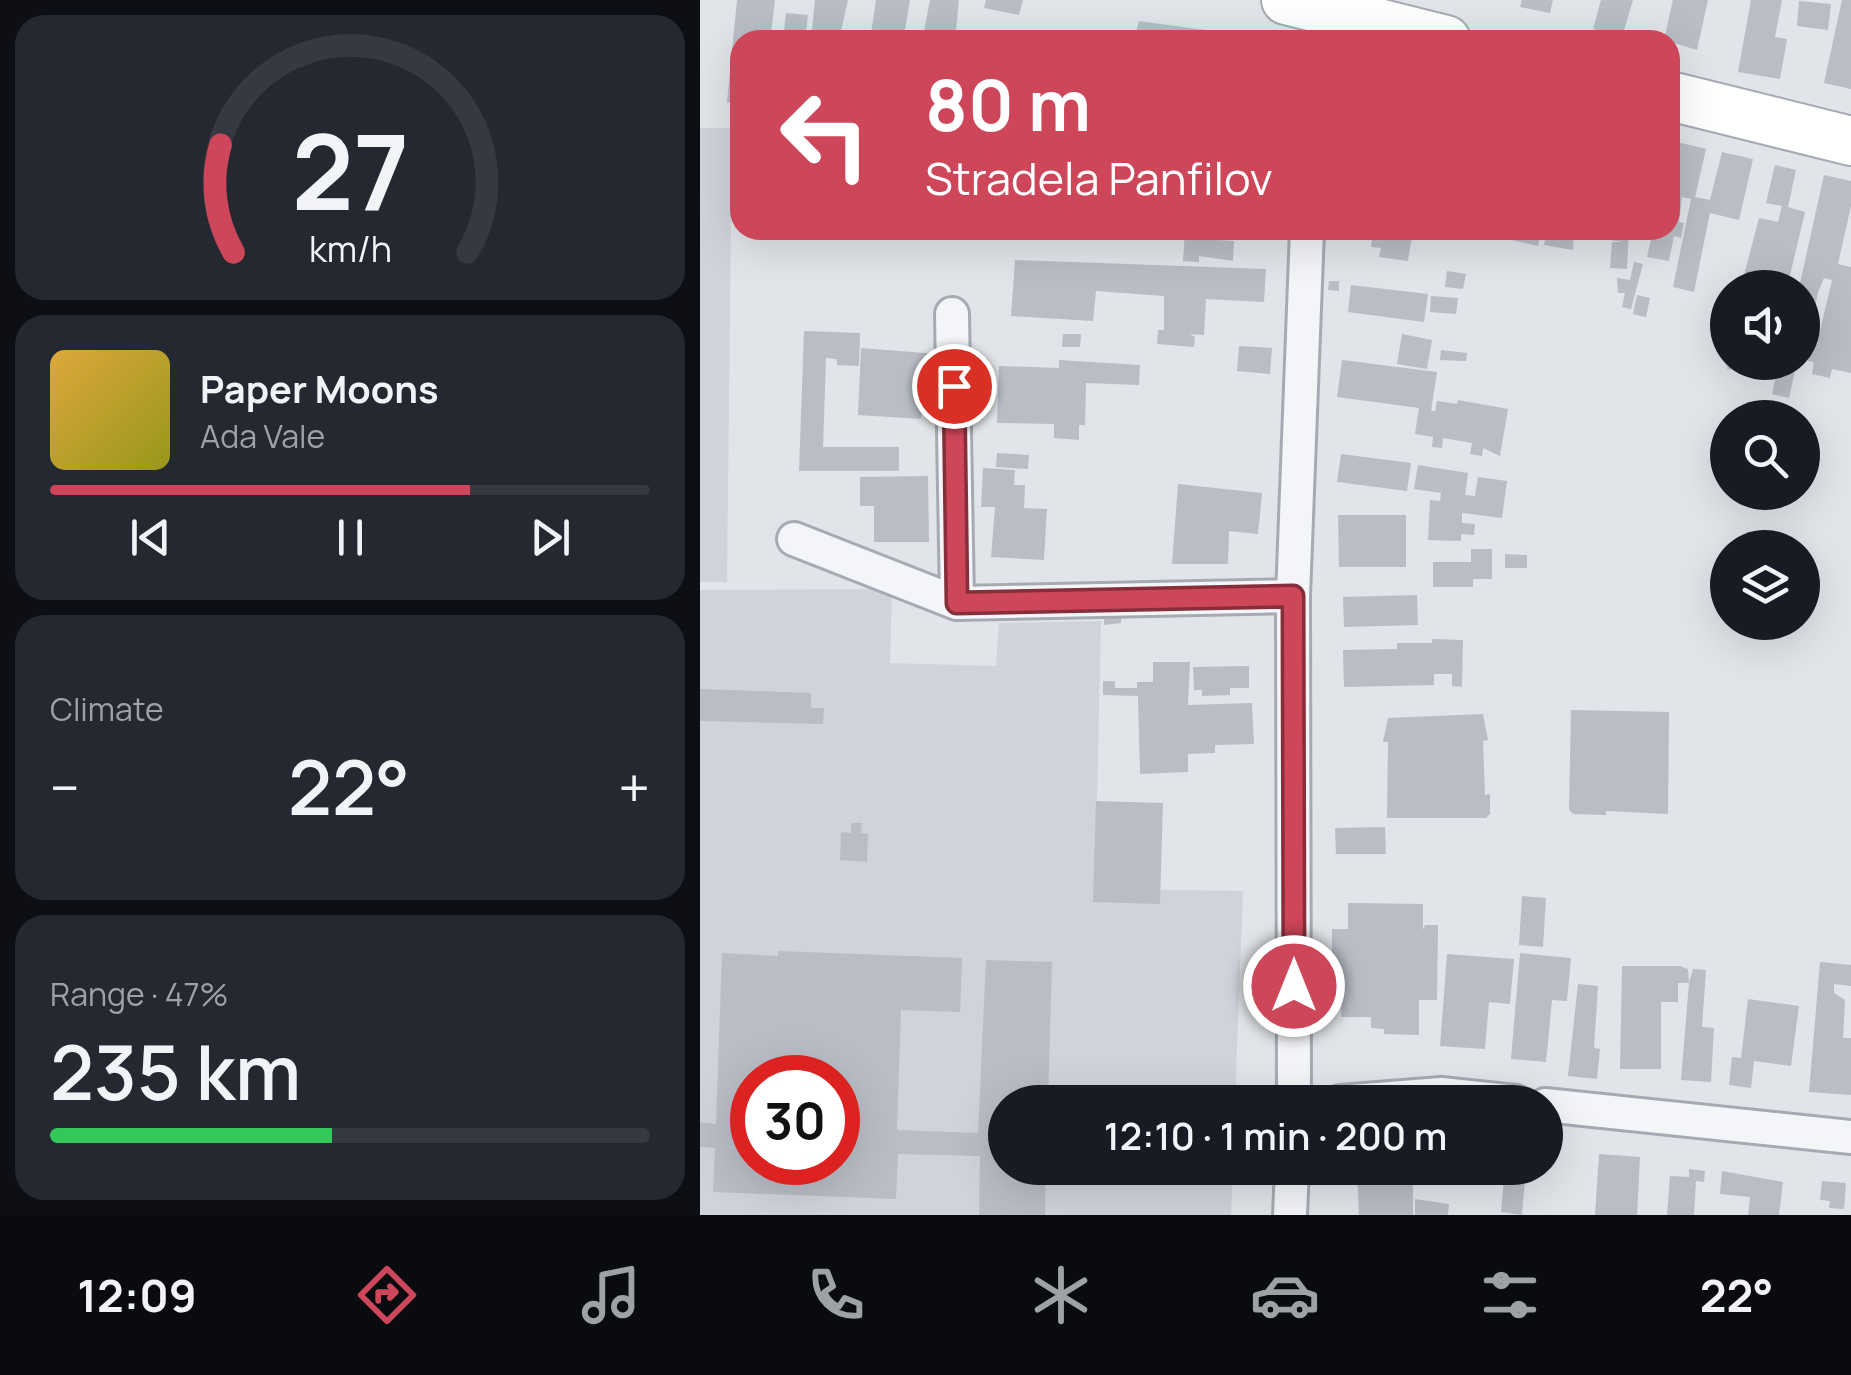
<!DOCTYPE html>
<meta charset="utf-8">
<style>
:root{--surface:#171b24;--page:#242831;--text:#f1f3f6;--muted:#9ea1a6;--line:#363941;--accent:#ce4659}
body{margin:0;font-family:Manrope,sans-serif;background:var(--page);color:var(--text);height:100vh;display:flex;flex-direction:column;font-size:38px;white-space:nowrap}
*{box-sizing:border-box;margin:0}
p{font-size:32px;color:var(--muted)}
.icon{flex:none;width:55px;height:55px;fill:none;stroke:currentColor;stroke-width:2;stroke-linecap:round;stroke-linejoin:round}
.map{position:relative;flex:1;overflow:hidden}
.panel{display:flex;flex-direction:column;gap:15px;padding:15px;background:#0d0f14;width:700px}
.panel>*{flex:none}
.top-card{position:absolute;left:30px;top:30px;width:950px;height:210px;border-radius:30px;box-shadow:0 10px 40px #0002;background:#ce4659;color:#fff;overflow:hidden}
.tools{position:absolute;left:1010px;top:270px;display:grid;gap:20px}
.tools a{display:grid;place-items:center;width:110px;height:110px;border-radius:50%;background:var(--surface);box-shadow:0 10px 40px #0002;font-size:50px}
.speed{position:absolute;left:30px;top:1055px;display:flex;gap:20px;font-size:50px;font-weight:700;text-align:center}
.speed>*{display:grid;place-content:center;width:130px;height:130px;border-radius:50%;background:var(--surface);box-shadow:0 10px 40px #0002;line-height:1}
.speed .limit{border:15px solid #d22;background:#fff;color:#111}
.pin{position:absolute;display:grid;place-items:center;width:85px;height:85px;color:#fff;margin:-42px;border:5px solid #fff;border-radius:50%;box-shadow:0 2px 10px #0007}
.me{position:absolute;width:110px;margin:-55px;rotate:0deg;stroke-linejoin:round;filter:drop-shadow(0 0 8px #0008)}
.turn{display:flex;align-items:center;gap:35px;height:210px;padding:0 30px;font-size:45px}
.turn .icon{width:130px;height:130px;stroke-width:2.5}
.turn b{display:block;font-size:70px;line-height:85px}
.big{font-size:75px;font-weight:600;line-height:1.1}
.panel .widget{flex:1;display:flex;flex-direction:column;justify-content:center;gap:15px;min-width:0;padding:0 35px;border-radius:30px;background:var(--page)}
.panel .dial{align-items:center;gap:0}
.dial svg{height:260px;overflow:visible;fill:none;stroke:var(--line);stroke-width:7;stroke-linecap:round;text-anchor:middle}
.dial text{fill:var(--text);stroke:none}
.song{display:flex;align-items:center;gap:30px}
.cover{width:120px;height:120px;border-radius:15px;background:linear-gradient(135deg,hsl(40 70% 55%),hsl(60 70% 35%))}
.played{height:10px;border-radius:5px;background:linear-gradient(90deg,var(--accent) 70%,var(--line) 70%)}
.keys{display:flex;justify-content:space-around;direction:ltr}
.heat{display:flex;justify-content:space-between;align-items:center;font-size:55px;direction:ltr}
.charge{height:15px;border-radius:8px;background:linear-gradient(90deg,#34c759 47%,var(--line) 0)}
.trip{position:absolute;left:288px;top:1085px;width:575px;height:100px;border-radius:50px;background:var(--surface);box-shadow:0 10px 40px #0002;font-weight:600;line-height:100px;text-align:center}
.tabs{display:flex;height:160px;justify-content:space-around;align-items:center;background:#090b0e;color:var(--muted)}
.tabs .icon{width:70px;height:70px}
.tabs .selected{color:var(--accent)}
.tabs b{font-size:45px;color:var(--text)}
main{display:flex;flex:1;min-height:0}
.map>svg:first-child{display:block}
.built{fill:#cfd3db;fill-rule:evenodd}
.building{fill:#b8bdc6;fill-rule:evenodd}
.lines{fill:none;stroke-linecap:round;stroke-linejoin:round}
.street-casing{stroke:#a6abb3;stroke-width:38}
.secondary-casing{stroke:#a6abb3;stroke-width:52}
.street{stroke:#f3f5f8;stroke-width:32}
.secondary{stroke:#fff;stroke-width:48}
.route-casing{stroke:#862e3a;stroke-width:25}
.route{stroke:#ce4659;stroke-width:18}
</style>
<main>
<section class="panel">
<div class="widget dial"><svg viewBox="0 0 100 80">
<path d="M14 69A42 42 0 1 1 86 69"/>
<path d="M14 69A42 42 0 0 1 10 36" stroke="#ce4659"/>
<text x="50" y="56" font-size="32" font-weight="700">27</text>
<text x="50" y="72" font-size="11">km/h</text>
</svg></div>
<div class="widget">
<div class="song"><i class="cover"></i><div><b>Paper Moons</b><p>Ada Vale</p></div></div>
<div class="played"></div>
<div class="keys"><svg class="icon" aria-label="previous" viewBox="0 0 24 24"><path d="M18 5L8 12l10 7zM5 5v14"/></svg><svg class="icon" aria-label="pause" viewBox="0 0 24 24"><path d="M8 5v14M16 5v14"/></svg><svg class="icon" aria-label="next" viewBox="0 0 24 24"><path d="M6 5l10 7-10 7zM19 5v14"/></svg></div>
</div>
<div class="widget"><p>Climate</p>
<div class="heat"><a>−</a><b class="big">22°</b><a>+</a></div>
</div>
<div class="widget"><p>Range · 47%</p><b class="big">235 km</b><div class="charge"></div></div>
</section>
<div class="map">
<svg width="1151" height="1215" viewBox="0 0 1151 1215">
<rect width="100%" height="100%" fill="#e1e4e9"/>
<!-- built -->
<g class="built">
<path d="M0,128H32L27,582H0Z"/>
<path d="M192,589L190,663L296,666L299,623L401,621L395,889L543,891L535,1102H305V1168H533L531,1215H0V590ZM52,1078H138V1162H52Z"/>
</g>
<!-- building -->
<g class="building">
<path d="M37,0H75L70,40H40V111H34L35,103L27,102Z"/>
<path d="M115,0H148L139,40H111Z"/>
<path d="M176,0H210L205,30L211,31L209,40H170Z"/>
<path d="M230,0H259L255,40L223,37Z"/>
<path d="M286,0H323L319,15L284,8Z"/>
<path d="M822,0H853L850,13L820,7Z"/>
<path d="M901,0H933L922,37L893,29Z"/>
<path d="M973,0H1008L997,50L964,40Z"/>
<path d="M1051,0H1082L1075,37L1087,39L1080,79L1038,72Z"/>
<path d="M1142,0H1151V89L1124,83Z"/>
<path d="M1099,1L1131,4L1128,30L1097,26Z"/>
<path d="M86,13L108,15L105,40H83Z"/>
<path d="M439,21L542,35L556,40H434Z"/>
<path d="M341,32L385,35L384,40H341Z"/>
<path d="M973,141L1006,149L995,197L1010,200L1022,152L1053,159L1039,220L1010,213L994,292L973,287L991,199L982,197L979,222L984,223L981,238L974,236L969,261L947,257L953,230H970Z"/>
<path d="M1075,165L1096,170L1088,207L1105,212L1087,288L1043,279L1059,218L1078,222L1082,206L1066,203Z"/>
<path d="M1124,175L1151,181V206L1138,264L1151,267V373L1132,369L1130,378L1112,374L1114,362L1108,361L1112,343L1117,344L1132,280L1124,278L1118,292L1107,349L1102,348L1099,288Z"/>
<path d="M485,230H518L517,240L534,241L533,261L499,256V262L483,261Z"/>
<path d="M673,230H713L708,261L679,257L681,248L671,247Z"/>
<path d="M813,230H841L838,246L812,240Z"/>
<path d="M847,230H874L873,250L844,245Z"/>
<path d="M908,230H929L927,269L910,268L912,242H922L906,239Z"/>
<path d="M315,260L566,269L564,302L506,299L504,335L490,334L495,337L494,347L457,344L458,330H464V296L396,291L393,321L311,316Z"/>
<path d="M934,262L943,264L931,309L922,307L925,293H918L917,278L930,280Z"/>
<path d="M747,271L766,274L763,289L745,287Z"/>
<path d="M629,281H639V291L628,290Z"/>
<path d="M651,285L728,294L724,322L648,312Z"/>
<path d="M937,295L950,298L946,317L933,314Z"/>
<path d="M731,296L758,298L756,314L730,312Z"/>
<path d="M104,331L160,333L159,366L137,365V359L126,358L123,447H199V471H99Z"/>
<path d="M363,334H381L380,347H362Z"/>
<path d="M702,334L732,340L727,369L697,364Z"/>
<path d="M539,346L572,348L570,374L537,371Z"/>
<path d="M161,348L238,354L236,391H223L221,419L158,415Z"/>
<path d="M741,350L767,353L766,361L740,360Z"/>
<path d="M359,360L440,365L439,385L386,383L385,425H379V440L354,438V424L297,423L299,366L359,368Z"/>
<path d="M642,360L737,372L731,411H735L737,401L757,404L758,400L808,409L800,456L783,448L782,456L770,454L772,443L743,438L742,448L732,447L733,437L715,434L719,408L637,397Z"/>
<path d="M1028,362H1052L1051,372L1027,369Z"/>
<path d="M1079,362H1097L1089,398L1072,394Z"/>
<path d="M297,453L329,455L328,469L296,467Z"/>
<path d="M641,454L711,463L707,491L637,482Z"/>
<path d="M718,465L768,473L765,495L775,496L778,477L807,481L802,518L762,513V523L775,524L774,535L761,534V541L728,540L730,500L740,501L741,493L714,489Z"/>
<path d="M283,468L315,470L314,485H325L324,508L347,509L344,560L291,557L295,507H281Z"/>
<path d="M228,476L229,542H174V506H160V477Z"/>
<path d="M478,484L562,493L558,534L529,531L528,564H472Z"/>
<path d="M638,515H706V567H639Z"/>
<path d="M771,549H792V579H773V587H733V562H771Z"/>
<path d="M805,554L827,555V568H805Z"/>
<path d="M717,595L718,625L644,627L643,597Z"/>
<path d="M421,616V623L404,625V617Z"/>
<path d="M732,639L763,640L762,687L752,686V674H734V685L644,687L643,650L697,649V643H732Z"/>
<path d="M453,662H490L488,705L552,703L554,744L515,745V753L488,754V772L440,774L438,696L403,695V681H415V688H437V682H453Z"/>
<path d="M549,666V688H530V695L502,696V690H494L493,667Z"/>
<path d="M0,689L111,693V708H124L123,724L0,721Z"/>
<path d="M871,710L969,712L968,814L906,811V815L873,814L869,810Z"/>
<path d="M783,714L788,740L783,741L785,795L790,794V814L786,818H687L688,742H683L688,718Z"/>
<path d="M396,801L463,803L460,904L393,902Z"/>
<path d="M151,823H162L161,833L168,834L167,862L140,860L141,832L151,833Z"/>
<path d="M685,827L686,854H636L635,828Z"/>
<path d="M822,896L846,898L843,947L819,945Z"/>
<path d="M648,903L723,904V930L725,925H738L737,1000H719V1035L684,1034V1029L671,1028V1017H641L642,987H632V929H648Z"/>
<path d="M78,951L262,958L260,1012L201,1010L197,1130L278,1133L286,960L352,962L348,1102H305V1168H346L345,1215H279L280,1156L198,1154L196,1199L13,1192L15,1148L0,1147V1122L16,1124L22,953L78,956ZM52,1078H138V1162H52Z"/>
<path d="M820,953L871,958L867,1001L852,1000L846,1062L811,1059Z"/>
<path d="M747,954L814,959L810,1004L789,1002L785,1049L740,1046Z"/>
<path d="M1120,962L1151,965V986L1134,984V993L1145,1000L1143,1038H1151V1095L1109,1092Z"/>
<path d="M922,966H980L988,969L989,983L993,969L1006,970L1002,1027L1014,1028L1011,1082L981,1080L989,983H978V1002H961V1069H920Z"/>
<path d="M878,984L898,986L894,1048L900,1049L897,1079L868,1076Z"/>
<path d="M1048,999L1099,1006L1091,1066L1054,1061L1051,1088L1029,1085L1032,1057L1041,1058Z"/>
<path d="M899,1154L940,1157L937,1215H895Z"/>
<path d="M657,1168H713V1215H659Z"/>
<path d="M805,1168H826L822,1215L801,1212Z"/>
<path d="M989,1169L1005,1171L1004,1182L996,1181L994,1215H967L970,1176L989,1177Z"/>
<path d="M1022,1171L1083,1182L1079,1215H1048L1050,1197L1020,1194Z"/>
<path d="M1122,1181L1146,1183L1144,1209L1129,1208L1130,1201L1120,1200Z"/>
<path d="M715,1199L749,1204L748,1215H715Z"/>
</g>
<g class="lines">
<!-- street casing -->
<g class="street-casing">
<g id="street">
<path d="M252,314L257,603"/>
<path d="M94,539L257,603L593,596"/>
<path d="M594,1102L593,596L607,230"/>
<path d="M640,1102L741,1094L816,1102"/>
<path d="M845,1105L1151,1137"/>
<path d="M590,1215L592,1168"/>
</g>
</g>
<!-- secondary casing -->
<g class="secondary-casing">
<g id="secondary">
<path d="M586,0L746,40"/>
<path d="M970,96L1151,141"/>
</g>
</g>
<!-- street -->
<use href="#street" class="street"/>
<!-- secondary -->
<use href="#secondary" class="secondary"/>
</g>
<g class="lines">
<!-- route casing -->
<g class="route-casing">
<path id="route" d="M254,386L257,603L593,596L594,986"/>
</g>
<!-- route -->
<use href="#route" class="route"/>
</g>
</svg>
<div class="tools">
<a><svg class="icon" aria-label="sound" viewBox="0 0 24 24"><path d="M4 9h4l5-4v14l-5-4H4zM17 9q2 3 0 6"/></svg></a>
<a><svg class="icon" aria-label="search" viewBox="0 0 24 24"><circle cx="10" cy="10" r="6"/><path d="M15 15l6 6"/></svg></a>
<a><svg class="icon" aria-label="layers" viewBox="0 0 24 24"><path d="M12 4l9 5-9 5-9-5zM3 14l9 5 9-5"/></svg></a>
</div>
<div class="speed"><div class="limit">30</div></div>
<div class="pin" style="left:254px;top:386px;background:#d93025"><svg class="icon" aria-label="arrive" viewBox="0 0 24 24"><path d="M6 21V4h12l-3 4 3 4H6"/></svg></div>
<svg class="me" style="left:594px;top:986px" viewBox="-20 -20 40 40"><circle r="17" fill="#ce4659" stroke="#fff" stroke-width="3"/><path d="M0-11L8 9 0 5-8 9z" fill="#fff"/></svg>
<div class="trip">12:10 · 1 min · 200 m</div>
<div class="top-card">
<div class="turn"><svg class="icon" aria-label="left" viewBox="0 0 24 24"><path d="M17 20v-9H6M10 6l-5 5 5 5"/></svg><div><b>80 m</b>Stradela Panfilov</div></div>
</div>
</div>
</main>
<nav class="tabs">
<b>12:09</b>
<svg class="icon selected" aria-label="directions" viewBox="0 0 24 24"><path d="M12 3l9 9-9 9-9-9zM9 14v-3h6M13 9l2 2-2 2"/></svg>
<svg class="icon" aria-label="music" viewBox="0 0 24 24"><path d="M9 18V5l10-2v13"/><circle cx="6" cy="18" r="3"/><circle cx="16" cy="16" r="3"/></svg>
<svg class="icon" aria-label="phone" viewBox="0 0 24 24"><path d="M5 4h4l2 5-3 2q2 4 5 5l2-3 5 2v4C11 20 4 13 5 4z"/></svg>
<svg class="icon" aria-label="climate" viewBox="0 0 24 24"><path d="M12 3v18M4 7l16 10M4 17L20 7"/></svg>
<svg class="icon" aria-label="car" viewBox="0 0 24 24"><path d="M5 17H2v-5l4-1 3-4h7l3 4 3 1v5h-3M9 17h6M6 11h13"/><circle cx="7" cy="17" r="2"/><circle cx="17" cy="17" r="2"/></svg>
<svg class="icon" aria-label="filters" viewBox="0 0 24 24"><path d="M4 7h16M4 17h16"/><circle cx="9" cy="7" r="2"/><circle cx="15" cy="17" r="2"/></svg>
<b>22°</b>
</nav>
